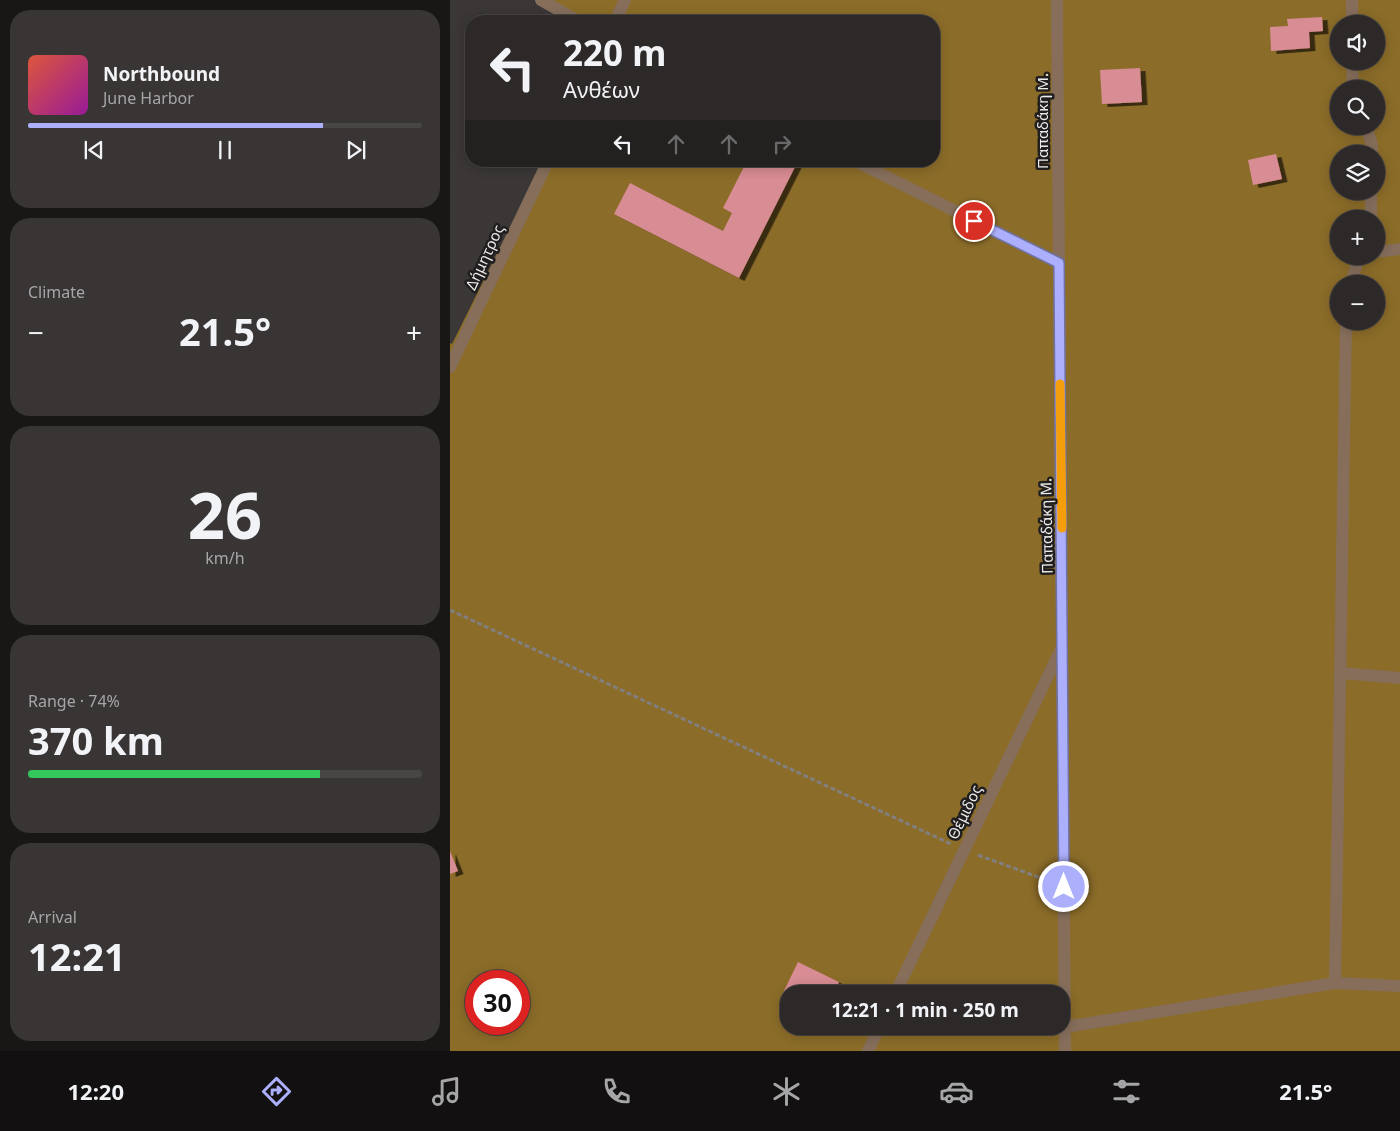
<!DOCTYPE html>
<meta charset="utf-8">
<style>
:root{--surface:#2c2928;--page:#383534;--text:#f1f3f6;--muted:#a6a6a8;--line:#484545;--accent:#acaffb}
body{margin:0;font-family:"Noto Sans",sans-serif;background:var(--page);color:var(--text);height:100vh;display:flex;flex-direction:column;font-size:19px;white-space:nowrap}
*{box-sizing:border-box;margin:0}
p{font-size:16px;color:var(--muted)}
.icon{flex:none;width:28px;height:28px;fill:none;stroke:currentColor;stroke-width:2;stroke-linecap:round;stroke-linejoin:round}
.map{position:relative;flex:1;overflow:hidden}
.drawer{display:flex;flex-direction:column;gap:10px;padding:10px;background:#181716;width:450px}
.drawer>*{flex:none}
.top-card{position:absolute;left:15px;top:15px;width:475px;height:152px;border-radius:20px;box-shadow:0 2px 12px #0003,0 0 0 1px var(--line);background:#2c2928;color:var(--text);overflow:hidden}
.fabs{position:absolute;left:880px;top:15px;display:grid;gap:10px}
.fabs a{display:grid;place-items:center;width:55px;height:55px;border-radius:50%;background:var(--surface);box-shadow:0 2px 12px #0003,0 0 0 1px var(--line);font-size:25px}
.speed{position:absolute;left:15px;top:970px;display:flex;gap:10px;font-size:25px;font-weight:700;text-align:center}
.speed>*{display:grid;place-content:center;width:65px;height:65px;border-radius:50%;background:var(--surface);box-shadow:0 2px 12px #0003,0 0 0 1px var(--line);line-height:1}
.speed .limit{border:8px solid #d22;background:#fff;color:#111}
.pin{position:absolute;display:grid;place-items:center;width:42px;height:42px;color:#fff;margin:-21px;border:2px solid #fff;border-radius:50%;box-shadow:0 1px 5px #0007}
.me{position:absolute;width:55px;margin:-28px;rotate:0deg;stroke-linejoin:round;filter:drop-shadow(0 0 4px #0008)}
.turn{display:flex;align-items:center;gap:18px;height:105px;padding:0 15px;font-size:22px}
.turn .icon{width:65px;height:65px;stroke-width:2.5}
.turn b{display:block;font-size:35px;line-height:42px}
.lanes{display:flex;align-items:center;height:48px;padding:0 15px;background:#0003;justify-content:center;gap:25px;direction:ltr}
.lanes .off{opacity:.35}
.big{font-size:38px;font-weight:700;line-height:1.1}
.drawer .tile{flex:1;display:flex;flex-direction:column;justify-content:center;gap:8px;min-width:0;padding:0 18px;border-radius:20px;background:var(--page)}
.drawer .dial{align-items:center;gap:0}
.dial b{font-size:65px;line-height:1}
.song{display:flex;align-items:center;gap:15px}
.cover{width:60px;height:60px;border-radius:8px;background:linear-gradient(135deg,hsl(10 70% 55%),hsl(300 70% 35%))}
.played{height:5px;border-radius:2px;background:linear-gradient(90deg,var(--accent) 75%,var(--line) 75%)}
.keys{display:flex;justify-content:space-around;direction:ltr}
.heat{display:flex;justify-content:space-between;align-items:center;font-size:28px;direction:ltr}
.charge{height:8px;border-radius:4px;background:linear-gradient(90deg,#34c759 74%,var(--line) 0)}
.trip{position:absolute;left:330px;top:985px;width:290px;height:50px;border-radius:20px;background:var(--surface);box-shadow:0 2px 12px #0003,0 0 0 1px var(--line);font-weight:700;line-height:50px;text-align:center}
.dock{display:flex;height:80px;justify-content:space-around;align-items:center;background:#121010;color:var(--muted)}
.dock .icon{width:35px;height:35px}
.dock .on{color:var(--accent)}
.dock b{font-size:22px;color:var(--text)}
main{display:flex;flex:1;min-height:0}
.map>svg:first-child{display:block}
.forest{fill:#8b6c29;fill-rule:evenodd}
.building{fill:#d88c93;filter:url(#shadow)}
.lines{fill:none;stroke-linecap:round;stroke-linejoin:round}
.path{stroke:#827f7e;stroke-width:3;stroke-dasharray:5 2.5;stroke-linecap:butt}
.minor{stroke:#866e5b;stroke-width:12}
.route-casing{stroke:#7072a3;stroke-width:12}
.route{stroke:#acaffb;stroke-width:9}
.slow{stroke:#f59e0b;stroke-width:9}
.labels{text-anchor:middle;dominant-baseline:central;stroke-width:5;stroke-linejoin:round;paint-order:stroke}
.street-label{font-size:15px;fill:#edebea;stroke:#201e1e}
</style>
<main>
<section class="drawer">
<div class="tile">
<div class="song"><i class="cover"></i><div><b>Northbound</b><p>June Harbor</p></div></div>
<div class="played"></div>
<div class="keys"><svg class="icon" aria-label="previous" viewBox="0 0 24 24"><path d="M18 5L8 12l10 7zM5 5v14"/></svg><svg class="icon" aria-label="pause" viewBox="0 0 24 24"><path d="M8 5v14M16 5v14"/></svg><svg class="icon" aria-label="next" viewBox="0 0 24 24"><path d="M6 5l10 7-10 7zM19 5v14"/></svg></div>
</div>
<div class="tile"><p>Climate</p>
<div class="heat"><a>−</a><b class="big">21.5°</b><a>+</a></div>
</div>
<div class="tile dial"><b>26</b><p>km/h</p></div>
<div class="tile"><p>Range · 74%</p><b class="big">370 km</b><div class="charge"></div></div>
<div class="tile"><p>Arrival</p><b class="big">12:21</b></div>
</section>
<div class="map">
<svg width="950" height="1051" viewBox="0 0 950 1051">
<defs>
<filter id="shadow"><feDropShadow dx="5.5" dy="3" stdDeviation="0" flood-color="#0009"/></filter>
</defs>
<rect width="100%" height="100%" fill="#3a3736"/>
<!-- forest -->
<path class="forest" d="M93,0H950V1051H0V343L2,344L93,161H484V21H131ZM889,24H926V61H889ZM889,89H926V126H889ZM889,154H926V191H889ZM889,219H926V256H889ZM889,284H926V321H889ZM26,981H69V1024H26ZM339,994H611V1026H339Z"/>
<!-- building -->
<g class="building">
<path d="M872,17L873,31L859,32L860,48L821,51L820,27L838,26L837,19Z"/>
<path d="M690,68L692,102L652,104L650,70Z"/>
<path d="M826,154L832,179L803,185L798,160Z"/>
<path d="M297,161H348L289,278L164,214L180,183L273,231L282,213L273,208Z"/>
<path d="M0,851L8,871L0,874Z"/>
<path d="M348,962L389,982L384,994H339V1001L331,997Z"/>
</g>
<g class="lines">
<!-- path -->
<g class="path">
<path d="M0,610L501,844"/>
<path d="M528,855L599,881"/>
</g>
<!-- minor -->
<g class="minor">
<path d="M91,0L128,21"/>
<path d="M607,0L615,1051"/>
<path d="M165,21L175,0"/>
<path d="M902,24V0"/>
<path d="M902,61L903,89"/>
<path d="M916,126L922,145V154"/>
<path d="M405,161L609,263"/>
<path d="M921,219V191"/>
<path d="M926,252L950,249"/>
<path d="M901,284L909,256"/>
<path d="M0,367L98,161"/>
<path d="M891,673L950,678"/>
<path d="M885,983L896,321"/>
<path d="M445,994L611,649"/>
<path d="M615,1027L885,983L950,986"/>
<path d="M418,1051L430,1026"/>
</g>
</g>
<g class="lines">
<!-- route casing -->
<g class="route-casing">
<path id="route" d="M524,221L609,263L614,887"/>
</g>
<!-- route -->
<use href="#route" class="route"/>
<!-- slow -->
<path class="slow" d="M610,384L612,528"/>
</g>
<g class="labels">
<!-- street labels -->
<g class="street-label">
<text transform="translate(592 121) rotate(-90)">Παπαδάκη Μ.</text>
<text transform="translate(34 257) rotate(-65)">Δήμητρος</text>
<text transform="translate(596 526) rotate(-91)">Παπαδάκη Μ.</text>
<text transform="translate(514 812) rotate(-64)">Θέμιδος</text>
</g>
</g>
</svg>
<div class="fabs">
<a><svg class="icon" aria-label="sound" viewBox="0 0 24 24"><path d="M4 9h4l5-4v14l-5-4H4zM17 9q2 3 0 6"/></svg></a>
<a><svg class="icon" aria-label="search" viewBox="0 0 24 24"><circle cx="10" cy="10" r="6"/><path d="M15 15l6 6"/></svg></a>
<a><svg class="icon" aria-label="layers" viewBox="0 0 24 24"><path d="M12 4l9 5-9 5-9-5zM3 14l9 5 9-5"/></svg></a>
<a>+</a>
<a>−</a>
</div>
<div class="speed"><div class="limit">30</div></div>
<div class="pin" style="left:524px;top:221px;background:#d93025"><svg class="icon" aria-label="arrive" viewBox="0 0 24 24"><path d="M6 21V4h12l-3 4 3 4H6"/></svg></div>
<svg class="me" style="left:614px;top:887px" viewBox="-20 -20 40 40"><circle r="17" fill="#acaffb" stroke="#fff" stroke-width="3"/><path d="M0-11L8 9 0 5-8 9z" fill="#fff"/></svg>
<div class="trip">12:21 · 1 min · 250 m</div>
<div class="top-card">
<div class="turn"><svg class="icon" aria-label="left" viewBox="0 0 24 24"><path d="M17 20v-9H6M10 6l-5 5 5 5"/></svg><div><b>220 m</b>Ανθέων</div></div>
<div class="lanes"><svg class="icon" aria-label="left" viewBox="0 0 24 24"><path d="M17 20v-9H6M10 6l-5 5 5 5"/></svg><svg class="icon off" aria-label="ahead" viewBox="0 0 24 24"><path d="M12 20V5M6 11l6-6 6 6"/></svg><svg class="icon off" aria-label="ahead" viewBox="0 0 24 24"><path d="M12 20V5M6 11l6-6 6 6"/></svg><svg class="icon off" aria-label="right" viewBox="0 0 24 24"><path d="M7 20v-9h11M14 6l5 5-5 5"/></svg></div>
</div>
</div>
</main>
<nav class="dock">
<b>12:20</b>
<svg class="icon on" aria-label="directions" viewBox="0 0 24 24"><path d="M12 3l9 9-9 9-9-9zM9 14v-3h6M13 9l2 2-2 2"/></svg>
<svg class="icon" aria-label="music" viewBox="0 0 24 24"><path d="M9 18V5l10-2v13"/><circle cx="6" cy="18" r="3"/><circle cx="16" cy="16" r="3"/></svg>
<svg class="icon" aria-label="phone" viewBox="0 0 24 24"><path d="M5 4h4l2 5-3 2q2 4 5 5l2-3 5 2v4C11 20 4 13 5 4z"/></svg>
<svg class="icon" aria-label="climate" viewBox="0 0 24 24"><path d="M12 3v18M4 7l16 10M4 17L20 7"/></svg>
<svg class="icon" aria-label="car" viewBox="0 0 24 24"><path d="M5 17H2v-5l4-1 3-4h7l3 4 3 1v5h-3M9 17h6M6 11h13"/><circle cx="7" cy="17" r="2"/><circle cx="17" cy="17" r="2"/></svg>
<svg class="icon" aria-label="filters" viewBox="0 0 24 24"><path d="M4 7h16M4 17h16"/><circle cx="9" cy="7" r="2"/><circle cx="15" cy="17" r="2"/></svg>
<b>21.5°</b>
</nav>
